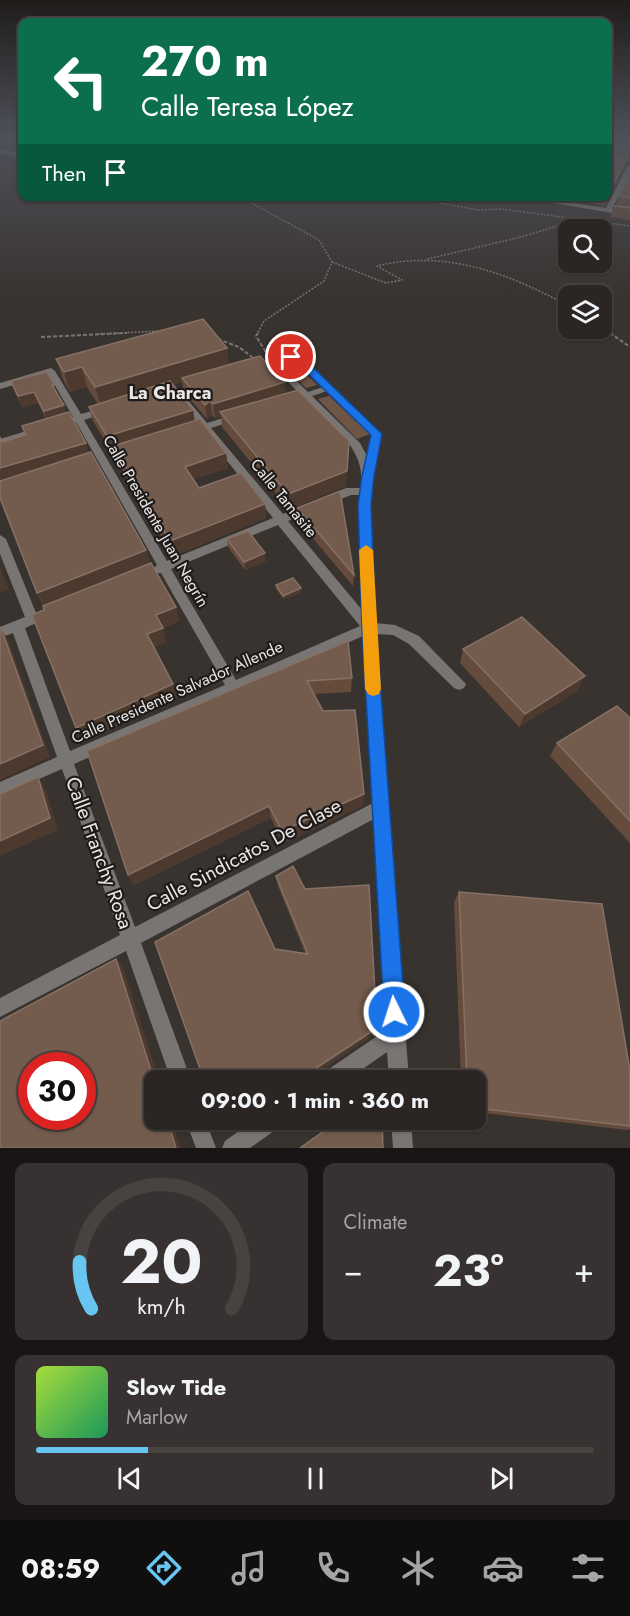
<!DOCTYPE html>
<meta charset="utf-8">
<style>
:root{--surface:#2b2624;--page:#373231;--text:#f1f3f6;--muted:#a6a5a6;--line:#474341;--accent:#68c4f0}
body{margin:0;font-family:Jost,sans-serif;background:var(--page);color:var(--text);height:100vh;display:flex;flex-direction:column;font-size:22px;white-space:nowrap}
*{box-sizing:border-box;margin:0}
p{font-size:20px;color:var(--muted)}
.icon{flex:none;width:33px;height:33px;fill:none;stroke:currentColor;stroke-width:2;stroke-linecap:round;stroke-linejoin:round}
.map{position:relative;height:1148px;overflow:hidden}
.side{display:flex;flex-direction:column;gap:15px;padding:15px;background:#181514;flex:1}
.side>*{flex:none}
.top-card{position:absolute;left:18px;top:18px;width:594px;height:183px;border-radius:12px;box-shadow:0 2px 4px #0004,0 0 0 2px var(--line);background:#0b6e4f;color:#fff;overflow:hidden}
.controls{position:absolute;left:558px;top:219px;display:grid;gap:12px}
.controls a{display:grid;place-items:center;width:54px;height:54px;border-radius:12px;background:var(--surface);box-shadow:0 2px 4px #0004,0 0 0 2px var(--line);font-size:30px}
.speed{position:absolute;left:18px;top:1052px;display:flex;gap:12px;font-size:30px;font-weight:700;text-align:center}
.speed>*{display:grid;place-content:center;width:78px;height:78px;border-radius:50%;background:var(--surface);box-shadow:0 2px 4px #0004,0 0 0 2px var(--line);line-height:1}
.speed .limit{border:9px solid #d22;background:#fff;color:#111}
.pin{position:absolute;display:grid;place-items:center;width:51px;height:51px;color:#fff;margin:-26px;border:3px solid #fff;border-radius:50%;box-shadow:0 2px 6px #0007}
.me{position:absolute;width:66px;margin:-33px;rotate:356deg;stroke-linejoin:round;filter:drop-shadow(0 0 4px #0008)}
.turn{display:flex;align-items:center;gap:21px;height:126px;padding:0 24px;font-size:27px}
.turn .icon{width:78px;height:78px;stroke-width:2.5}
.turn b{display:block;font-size:42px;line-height:51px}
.then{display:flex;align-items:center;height:57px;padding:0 24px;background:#0003;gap:12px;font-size:22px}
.big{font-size:45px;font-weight:700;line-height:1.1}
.side .tile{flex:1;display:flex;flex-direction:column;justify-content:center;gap:9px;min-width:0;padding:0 21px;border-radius:12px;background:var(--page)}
.side .dial{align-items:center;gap:0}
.dial svg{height:156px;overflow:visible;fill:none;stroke:var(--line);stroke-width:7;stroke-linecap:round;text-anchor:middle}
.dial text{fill:var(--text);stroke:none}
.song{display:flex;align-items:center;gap:18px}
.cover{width:72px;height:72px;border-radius:9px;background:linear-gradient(135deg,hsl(80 70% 55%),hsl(150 70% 35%))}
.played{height:6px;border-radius:3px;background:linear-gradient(90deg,var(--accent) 20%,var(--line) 20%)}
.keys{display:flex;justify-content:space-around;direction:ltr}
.heat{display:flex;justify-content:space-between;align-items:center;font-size:33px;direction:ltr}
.side .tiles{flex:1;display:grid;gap:15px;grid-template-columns:1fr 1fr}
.tile:last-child{grid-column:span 2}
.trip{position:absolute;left:144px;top:1070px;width:342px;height:60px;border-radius:12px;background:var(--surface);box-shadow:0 2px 4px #0004,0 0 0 2px var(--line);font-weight:700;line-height:60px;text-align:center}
.tab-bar{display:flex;height:96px;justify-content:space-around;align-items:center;background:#110f0e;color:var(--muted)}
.tab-bar .icon{width:42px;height:42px}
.tab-bar .current{color:var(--accent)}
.tab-bar b{font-size:27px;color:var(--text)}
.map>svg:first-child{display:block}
.green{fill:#6e5546}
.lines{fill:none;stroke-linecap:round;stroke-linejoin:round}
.path-far1{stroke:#797471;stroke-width:1.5;stroke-dasharray:2 1.5;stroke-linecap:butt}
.path{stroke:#797471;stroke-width:2;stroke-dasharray:4 2;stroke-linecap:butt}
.minor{fill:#787573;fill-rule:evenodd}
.wall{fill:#654b3c}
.shaded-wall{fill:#4d3a2f}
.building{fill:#735b4e;stroke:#867165;stroke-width:1.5;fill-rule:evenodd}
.route{fill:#1a73e8;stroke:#114b97;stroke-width:1.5}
.slow{fill:#f59e0b}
.labels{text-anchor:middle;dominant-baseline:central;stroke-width:4.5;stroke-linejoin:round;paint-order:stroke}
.street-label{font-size:16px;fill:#eae6e4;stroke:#1e1b1a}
.far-district-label{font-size:18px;font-weight:bold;fill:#eae6e4;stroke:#1e1b1a}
.near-street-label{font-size:20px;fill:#eae6e4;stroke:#1e1b1a}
</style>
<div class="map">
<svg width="630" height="1148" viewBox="0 0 630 1148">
<rect width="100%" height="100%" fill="#393330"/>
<!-- green -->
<g class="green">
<path d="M292,360L317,385L306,388L281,364Z"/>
<path d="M329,396L370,434L357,439L318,399Z"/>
</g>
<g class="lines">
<!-- path-far1 -->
<g class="path-far1">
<path d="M239,196L319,240L332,262L324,281L264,321L257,334"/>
<path d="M402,196L478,210L501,209L630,226"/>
<path d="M427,259L521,237L577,220"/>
<path d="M332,262L386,283L402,280L377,266C444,249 509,273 568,306"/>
<path d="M602,327L612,334"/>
<path d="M96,334L162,331"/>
</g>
<!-- path -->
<g class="path">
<path d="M258,333L256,336L267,354"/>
<path d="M610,333L630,347"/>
<path d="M41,337L127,333"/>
<path d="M218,339L239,347L252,357"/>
</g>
<!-- minor -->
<g class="minor">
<path d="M16,135H22V137L0,142V138Z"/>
<path d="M0,149L22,153V157L0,153Z"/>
<path d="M630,165V173L612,209L630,212V216L511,196H529L606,208L627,167Z"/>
<path d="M284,354L301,356L382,434L369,505L375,623L395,625L419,636L466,684L464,688L459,690L454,688L409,644L393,635L376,634L409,1080H389L387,1052L347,1080H320L323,1073L386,1030L374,819L141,943L191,1080H171L126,951L0,1017V998L120,935L62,769L0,796V782L57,757L13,633L0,638V627L25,617L0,554V535L6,539L36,613L48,608L52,610L54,613L52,616L25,628L70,751L225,685L161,573H153L151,570L157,565L76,422L59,427L54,424L73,417L49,375L0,389V383L51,368L55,371L81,414L106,407L109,408V412L84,420L167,561L273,518L203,431L190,435L187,434V430L199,426L179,401L181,399H187L207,423L233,415H239V419L211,428L283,514L346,488H360C369,450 329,423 304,399L287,402V398L300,394L270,364L252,369L248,366ZM284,360H296L323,387L308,392L277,362ZM327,391L372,435L367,456L360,443L312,396ZM351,495H359L362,610L288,521ZM278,525L360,626L236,680L171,569ZM363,636L373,803L135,927L74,764Z"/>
<path d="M40,427L43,428V432L0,445V439Z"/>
<path d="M185,1119H205L216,1148H196Z"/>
<path d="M256,1119H284L281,1126L250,1148H222L225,1141Z"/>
<path d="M391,1119H411L413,1148H393Z"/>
</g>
</g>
<!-- wall -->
<g class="wall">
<path d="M608,135H630V162L626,161L624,169L605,206L544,196H608Z"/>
<path d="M630,174V220L610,217L614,206H616L619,196Z"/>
<path d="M56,359L229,365L285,394L346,486L289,509L222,427L221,416L215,418L212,415L207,419L184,392L182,382L173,385L193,410L195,421L226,453L228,468L193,479L199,488L265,504L266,518L173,556L117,461L114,450L111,451L93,421L89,407L98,404L87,387L70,392L63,379Z"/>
<path d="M11,381L58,396L66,413L89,453L146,550L150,564L176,607L179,621L163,628L166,642L154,647L177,697L83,741L43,606L37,593L2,442L25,435L22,426L46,419L38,403L22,407L15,392Z"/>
<path d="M297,508L354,575L353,586L299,522L298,519Z"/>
<path d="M227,539L266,561L245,570L228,547Z"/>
<path d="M276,585L301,588V592L284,599L276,589Z"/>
<path d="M348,641L352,678L351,692L314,694L363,806L283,843L271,818L134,885L128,875L87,751Z"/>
<path d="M463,649L578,690L519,727L460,663Z"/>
<path d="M630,718V843L550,756L557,743Z"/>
<path d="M276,876L374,1035L275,949L305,953L278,886Z"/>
<path d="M459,892L630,1071V1129L627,1130L476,1112V1080H461L454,902Z"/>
</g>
<!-- shaded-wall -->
<g class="shaded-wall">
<path d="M627,158L624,169L605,206L608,194Z"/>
<path d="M227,348L229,368L182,378V382L101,407L95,387Z"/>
<path d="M82,367L87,387L70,392L64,372Z"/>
<path d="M285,382V396L220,412L221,416L215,418L213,404Z"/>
<path d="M34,392L38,403L22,407L18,396Z"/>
<path d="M210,401L212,415L207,419L205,405Z"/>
<path d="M64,405L67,416L48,422L44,411Z"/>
<path d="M193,410L195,425L113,446L114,450L111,451L107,436Z"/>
<path d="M349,441L346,486L289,509L288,494Z"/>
<path d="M86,443L90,457L0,485V468Z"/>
<path d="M226,453L228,468L187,482L185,467Z"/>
<path d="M265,504L266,518L173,556L170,541Z"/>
<path d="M146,550L150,565L44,607L37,593Z"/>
<path d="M265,553L266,561L245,570L244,562Z"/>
<path d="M0,567L9,589L0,592Z"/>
<path d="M301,588V592L284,599L283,596Z"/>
<path d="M176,607L179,621L163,628L166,642L151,648L147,634L156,615Z"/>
<path d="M1,628L9,642L50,757L0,780Z"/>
<path d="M585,676L578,690L519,727L525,714Z"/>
<path d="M173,684L177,697L83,741L76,728Z"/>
<path d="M38,777L46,790L58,830L0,856V841Z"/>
<path d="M364,794L363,806L283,843L282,831Z"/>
<path d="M269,806L271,818L134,885L128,875Z"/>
<path d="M116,959L123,967L159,1080H154Z"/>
<path d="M377,1028L374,1035L306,1080H298Z"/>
<path d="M167,1119H171L181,1148H176Z"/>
<path d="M239,1119H247L226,1133L222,1130Z"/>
</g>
<!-- building -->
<g class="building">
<path d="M608,135H610L609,139L630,144V151L609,149V156L627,158L608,194Z"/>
<path d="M630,174V198L619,196Z"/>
<path d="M614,206L630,207V208Z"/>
<path d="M203,319L227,348L95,387L82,367L64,372L56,359Z"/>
<path d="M260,356L285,382L213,404L210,401L205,405L182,378Z"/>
<path d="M47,372L55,385H52L64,405L44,411L34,392L18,396L11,381Z"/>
<path d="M170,381L193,410L107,436L89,407Z"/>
<path d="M298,390L349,441L347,471L288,494L220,412Z"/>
<path d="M69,412L86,443L0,468V437L2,442L26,435L22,426Z"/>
<path d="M200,419L226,453L185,467L199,488L241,473L265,504L170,541L113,446Z"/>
<path d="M91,452L146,550L37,593L0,498V481Z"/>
<path d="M340,491L354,575L297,508Z"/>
<path d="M248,531L265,553L244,562L227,539Z"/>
<path d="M151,563L176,607L156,615L163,628L147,634L173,684L76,728L32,615L44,610L43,606Z"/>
<path d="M293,578L301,588L283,596L276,585Z"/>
<path d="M522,617L585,676L525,714L463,649Z"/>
<path d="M0,628H1L43,745L0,764Z"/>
<path d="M348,641L352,678L307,681L323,711L355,710L364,794L282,831L269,806L128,875L87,751Z"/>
<path d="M617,706L630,718V821L557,743Z"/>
<path d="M38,777L50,818L0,841V794Z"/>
<path d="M293,866L305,889L369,885L377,1028L298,1080H204L155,942L248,891L275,949L308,954L276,876Z"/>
<path d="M459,892L602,904L630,1071V1126L476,1108V1080H467Z"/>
<path d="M116,959L154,1080V1119H167L176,1148H0V1021ZM32,1065H82V1116H32Z"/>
<path d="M218,1119H239L222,1130Z"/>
<path d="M341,1119H382L383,1148H300Z"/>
</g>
<!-- sky -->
<linearGradient id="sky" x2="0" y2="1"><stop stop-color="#1f1c1a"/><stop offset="0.46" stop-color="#4e5059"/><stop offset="1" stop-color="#4e5059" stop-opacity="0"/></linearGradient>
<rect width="630" height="296" fill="url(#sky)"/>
<!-- route -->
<path class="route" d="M288,354L301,356L382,434L374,476L371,505L376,628L405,1012L402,1019L394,1023L387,1019L384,1012L362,628L358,505L362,476L371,435L294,360L288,359Z"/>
<!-- slow -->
<path class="slow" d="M366,545L373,550L381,689L379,694L373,696L368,694L365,689L359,550Z"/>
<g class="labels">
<!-- street labels -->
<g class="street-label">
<text transform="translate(284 498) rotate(51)">Calle Tamasite</text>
<text transform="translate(156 521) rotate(60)">Calle Presidente Juan Negrín</text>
<text transform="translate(177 692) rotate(-24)">Calle Presidente Salvador Allende</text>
</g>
<!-- far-district labels -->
<g class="far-district-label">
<text x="170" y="393">La Charca</text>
</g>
<!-- near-street labels -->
<g class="near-street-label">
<text transform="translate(99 853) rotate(70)">Calle Franchy Rosa</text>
<text transform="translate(244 855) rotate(-28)">Calle Sindicatos De Clase</text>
</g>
</g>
</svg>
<div class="controls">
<a><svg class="icon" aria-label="search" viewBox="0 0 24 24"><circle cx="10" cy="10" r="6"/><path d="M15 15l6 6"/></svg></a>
<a><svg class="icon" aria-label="layers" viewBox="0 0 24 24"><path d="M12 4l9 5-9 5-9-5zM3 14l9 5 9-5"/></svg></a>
</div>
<div class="speed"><div class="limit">30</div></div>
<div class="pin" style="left:291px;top:357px;background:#d93025"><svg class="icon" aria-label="arrive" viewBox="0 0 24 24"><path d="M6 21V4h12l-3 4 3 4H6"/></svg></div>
<svg class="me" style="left:394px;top:1012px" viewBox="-20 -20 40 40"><circle r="17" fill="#1a73e8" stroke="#fff" stroke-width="3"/><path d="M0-11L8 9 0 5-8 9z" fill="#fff"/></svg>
<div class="trip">09:00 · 1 min · 360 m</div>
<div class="top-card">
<div class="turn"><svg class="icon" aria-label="left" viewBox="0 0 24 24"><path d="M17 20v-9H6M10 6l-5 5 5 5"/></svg><div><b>270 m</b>Calle Teresa López</div></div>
<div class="then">Then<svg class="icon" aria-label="arrive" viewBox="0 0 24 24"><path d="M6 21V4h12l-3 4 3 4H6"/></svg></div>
</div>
</div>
<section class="side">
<div class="tiles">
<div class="tile dial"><svg viewBox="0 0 100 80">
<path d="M14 69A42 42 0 1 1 86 69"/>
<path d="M14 69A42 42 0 0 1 8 45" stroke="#68c4f0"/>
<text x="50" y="56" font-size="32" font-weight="700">20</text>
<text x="50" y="72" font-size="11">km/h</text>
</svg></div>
<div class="tile"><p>Climate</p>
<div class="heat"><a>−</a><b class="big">23°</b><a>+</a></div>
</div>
<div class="tile">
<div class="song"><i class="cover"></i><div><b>Slow Tide</b><p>Marlow</p></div></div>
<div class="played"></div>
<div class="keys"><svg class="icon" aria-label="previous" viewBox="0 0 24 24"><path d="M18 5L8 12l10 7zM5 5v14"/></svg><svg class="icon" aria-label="pause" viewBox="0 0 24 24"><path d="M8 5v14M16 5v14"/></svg><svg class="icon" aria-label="next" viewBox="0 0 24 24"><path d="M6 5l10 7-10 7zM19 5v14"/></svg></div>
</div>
</div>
</section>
<nav class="tab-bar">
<b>08:59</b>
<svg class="icon current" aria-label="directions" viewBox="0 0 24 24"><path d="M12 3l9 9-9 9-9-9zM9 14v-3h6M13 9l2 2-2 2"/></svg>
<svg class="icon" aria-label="music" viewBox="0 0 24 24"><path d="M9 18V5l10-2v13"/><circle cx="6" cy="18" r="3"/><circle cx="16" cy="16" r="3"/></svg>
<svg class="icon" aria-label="phone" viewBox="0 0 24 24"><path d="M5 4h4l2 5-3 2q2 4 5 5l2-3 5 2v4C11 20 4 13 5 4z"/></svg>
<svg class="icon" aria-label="climate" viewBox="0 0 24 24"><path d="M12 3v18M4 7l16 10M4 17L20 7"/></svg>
<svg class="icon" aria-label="car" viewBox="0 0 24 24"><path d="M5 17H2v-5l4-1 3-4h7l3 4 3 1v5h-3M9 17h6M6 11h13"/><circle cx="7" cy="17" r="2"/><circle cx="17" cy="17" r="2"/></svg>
<svg class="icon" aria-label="filters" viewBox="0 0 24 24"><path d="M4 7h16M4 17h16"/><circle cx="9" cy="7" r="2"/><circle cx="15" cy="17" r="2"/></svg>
</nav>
